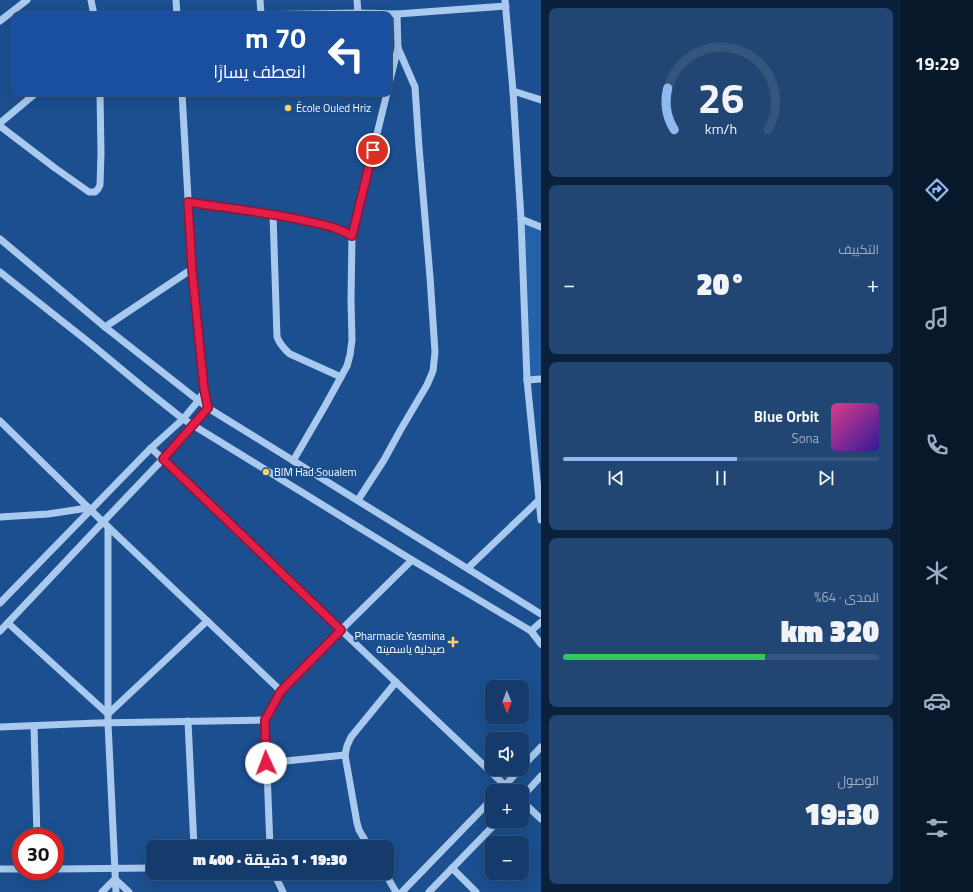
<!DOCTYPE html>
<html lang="ar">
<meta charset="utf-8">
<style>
:root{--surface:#143b6b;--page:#214673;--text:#f1f3f6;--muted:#9dadc1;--line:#33557e;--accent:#90b9f0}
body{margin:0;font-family:"Titillium Web",Cairo,sans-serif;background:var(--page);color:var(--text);direction:rtl;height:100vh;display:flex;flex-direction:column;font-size:15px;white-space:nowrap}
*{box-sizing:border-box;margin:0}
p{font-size:13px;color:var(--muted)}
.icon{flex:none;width:22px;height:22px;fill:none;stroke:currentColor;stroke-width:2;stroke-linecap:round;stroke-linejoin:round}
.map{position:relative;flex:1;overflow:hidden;direction:ltr}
.panel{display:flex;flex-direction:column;gap:8px;padding:8px;background:#0b203b;width:360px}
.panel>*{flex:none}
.guide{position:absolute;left:12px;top:12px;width:380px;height:84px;border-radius:8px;box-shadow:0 4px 16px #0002,0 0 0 1px var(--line);direction:rtl;background:#1a4fa0;color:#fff;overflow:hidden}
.needle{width:26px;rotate:179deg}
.controls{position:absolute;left:485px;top:680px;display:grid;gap:8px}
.controls a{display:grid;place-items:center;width:44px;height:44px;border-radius:8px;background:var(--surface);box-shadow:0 4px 16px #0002,0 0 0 1px var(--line);font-size:20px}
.speed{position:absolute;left:12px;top:828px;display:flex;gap:8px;font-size:20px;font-weight:700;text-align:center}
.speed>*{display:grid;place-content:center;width:52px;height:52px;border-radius:50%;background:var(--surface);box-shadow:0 4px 16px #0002,0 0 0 1px var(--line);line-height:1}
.speed .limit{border:6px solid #d22;background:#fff;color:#111}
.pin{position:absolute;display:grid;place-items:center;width:34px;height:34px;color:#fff;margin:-17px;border:2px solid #fff;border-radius:50%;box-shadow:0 1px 4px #0007}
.me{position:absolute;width:44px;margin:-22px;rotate:358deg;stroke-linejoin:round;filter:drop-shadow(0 0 3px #0008)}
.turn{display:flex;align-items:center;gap:14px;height:84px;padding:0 20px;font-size:18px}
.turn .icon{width:52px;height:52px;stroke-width:2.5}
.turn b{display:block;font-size:28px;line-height:34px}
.big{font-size:30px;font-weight:800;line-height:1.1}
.panel .card{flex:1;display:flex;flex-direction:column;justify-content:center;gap:6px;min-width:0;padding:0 14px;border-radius:8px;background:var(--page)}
.panel .dial{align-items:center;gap:0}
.dial svg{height:104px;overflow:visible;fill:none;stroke:var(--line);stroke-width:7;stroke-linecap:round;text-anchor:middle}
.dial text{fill:var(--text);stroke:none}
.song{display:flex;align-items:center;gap:12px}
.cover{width:48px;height:48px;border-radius:6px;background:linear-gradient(135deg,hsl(330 70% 55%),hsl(250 70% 35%))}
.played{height:4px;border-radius:2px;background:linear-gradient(90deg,var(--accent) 55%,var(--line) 55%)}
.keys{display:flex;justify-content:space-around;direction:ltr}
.heat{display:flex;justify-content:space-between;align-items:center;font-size:22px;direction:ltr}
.charge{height:6px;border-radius:3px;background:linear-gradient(90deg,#34c759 64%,var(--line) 0)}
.trip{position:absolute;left:146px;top:840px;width:248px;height:40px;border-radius:8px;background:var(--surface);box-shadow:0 4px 16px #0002,0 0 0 1px var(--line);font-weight:800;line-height:40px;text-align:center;direction:rtl}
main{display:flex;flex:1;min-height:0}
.dock{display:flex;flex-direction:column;width:72px;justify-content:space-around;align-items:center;background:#08182b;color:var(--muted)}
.dock .icon{width:28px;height:28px}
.dock .on{color:var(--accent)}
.dock b{font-size:18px;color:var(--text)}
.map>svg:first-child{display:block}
.green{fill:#2461a8}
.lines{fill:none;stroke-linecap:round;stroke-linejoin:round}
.minor{stroke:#a9c9ee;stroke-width:7}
.route-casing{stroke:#92132f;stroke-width:10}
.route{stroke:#e11d48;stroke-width:7}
.poi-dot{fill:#ffd166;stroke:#1b4f8f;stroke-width:1.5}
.labels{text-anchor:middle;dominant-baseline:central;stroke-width:4;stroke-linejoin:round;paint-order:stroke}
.poi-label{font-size:11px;fill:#fff;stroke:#1b4f8f;text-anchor:start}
</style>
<main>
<nav class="dock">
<b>19:29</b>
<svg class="icon on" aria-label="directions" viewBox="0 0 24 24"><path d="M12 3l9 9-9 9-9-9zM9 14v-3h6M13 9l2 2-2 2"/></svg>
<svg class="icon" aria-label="music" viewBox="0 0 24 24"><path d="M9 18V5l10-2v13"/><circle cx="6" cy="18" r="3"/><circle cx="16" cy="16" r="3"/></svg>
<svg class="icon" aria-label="phone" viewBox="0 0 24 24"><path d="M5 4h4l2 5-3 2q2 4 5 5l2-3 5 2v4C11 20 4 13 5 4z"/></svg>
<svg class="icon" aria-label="climate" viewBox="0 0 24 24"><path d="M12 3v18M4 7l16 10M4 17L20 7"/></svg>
<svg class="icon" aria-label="car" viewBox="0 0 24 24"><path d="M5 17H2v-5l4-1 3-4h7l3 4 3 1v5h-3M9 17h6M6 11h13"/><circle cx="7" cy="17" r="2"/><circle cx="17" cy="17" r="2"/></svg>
<svg class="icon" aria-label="filters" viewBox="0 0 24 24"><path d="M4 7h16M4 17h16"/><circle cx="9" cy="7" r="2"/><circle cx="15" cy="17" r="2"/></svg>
</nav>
<section class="panel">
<div class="card dial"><svg viewBox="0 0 100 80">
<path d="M14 69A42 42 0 1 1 86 69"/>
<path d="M14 69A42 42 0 0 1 9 37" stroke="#90b9f0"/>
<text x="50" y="56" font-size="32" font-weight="700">26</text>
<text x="50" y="72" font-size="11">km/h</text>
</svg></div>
<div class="card"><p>التكييف</p>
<div class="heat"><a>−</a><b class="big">20°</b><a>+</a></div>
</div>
<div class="card">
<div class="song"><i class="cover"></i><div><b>Blue Orbit</b><p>Sona</p></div></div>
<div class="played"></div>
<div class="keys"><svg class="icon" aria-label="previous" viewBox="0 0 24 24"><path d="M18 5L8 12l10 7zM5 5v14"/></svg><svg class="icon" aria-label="pause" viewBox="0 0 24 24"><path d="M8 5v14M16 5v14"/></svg><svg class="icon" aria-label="next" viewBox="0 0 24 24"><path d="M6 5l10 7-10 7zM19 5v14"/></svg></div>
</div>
<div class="card"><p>المدى · 64%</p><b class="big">320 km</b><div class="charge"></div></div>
<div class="card"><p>الوصول</p><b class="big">19:30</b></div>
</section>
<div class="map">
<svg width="541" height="892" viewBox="0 0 541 892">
<rect width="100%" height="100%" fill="#1b4f8f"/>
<!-- green -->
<path class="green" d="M521,219L541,228V379L527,380Z"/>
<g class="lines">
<!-- minor -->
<g class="minor">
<path d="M91,0L94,15"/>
<path d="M176,0L177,15"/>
<path d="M260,0L261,14"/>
<path d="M357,0L358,13"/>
<path d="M505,0L513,91L521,219L527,380L541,520"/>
<path d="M252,15L358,13L397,14L506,6"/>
<path d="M0,21L27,0"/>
<path d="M389,84L398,48"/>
<path d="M513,91L541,100"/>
<path d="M0,123L36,93"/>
<path d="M0,126L55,168L89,192H95L98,189L100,185L101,153L100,93"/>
<path d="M188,202C226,208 264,212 302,220C319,224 336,226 352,236L351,300L352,340L350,355L347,366L325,406L293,461"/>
<path d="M273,214L277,337C280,344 284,349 290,354L341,377"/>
<path d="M521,219L541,227"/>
<path d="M352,236L387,93"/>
<path d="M0,239L105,327L208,408L541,614"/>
<path d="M0,272L91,344L144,388L183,419L412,560L531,631L541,644"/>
<path d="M105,327L192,269"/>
<path d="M527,380L541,379"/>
<path d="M0,421L103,522L281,691L265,720L270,847"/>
<path d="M151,448L225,518L341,630L511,791"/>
<path d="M358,500L384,460L401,429L427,385L433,371L435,352L430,277L419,147L415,87L398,48L397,14"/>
<path d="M0,517L48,514L88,508"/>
<path d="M108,527V723L116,892"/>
<path d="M468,568L539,500H541"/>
<path d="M0,603L151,448L183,419L199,400L201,396"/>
<path d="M8,623L108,714L207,621"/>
<path d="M0,631L103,522L163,459L208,408L204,389L192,269L182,93"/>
<path d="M531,631L541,622"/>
<path d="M281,691L341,630L412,560"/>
<path d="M188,721L194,847"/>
<path d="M34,726L37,837"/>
<path d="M0,727L97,723L265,720"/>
<path d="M266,763L345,755"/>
<path d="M522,767L541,747"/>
<path d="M500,791L520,769"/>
<path d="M522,797L541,776"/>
<path d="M522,801L541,819"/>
<path d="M369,847L359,830L357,823L345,755L347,746L351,737L396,682"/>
<path d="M452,868L476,892"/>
<path d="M0,869H21"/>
<path d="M55,869L153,868"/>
<path d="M274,873L283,892"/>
<path d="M385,873L396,892"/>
<path d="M102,892L115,879L129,892"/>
<path d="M402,892L492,799"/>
<path d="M429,892L498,821"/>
</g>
</g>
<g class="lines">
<!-- route casing -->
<g class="route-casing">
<path id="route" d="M266,763L265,720L281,691L341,630L163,459L208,408L204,389L192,269L188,202C226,208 264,212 302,220C319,224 336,226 352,236L373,150"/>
</g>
<!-- route -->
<use href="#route" class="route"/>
</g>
<!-- markers -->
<g class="poi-dot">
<circle cx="288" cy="108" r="4"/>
<circle cx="266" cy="472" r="4"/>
<path d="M451 636h4v4h4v4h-4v4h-4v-4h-4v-4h4z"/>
</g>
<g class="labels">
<!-- poi labels -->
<g class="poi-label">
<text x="296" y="108">École Ouled Hriz</text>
<text x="274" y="472">BIM Had Soualem</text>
<text x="445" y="636" text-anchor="end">Pharmacie Yasmina<tspan x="445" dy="13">صيدلية ياسمينة</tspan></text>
</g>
</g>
</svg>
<div class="controls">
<a><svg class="needle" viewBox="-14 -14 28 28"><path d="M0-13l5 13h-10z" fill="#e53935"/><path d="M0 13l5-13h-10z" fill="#9dadc1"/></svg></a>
<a><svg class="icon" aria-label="sound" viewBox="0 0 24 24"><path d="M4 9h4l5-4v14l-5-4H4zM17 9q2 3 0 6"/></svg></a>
<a>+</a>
<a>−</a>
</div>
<div class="speed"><div class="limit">30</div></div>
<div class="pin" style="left:373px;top:150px;background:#d93025"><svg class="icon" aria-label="arrive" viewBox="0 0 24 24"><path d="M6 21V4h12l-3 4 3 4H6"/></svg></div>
<svg class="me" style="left:266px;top:763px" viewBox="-20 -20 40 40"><circle r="19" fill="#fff"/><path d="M0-13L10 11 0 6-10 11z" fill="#e11d48"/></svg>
<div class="trip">19:30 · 1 دقيقة · 400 m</div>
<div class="guide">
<div class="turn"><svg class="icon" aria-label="left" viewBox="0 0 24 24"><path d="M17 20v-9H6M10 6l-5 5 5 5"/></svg><div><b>70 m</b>انعطف يسارًا</div></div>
</div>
</div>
</main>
